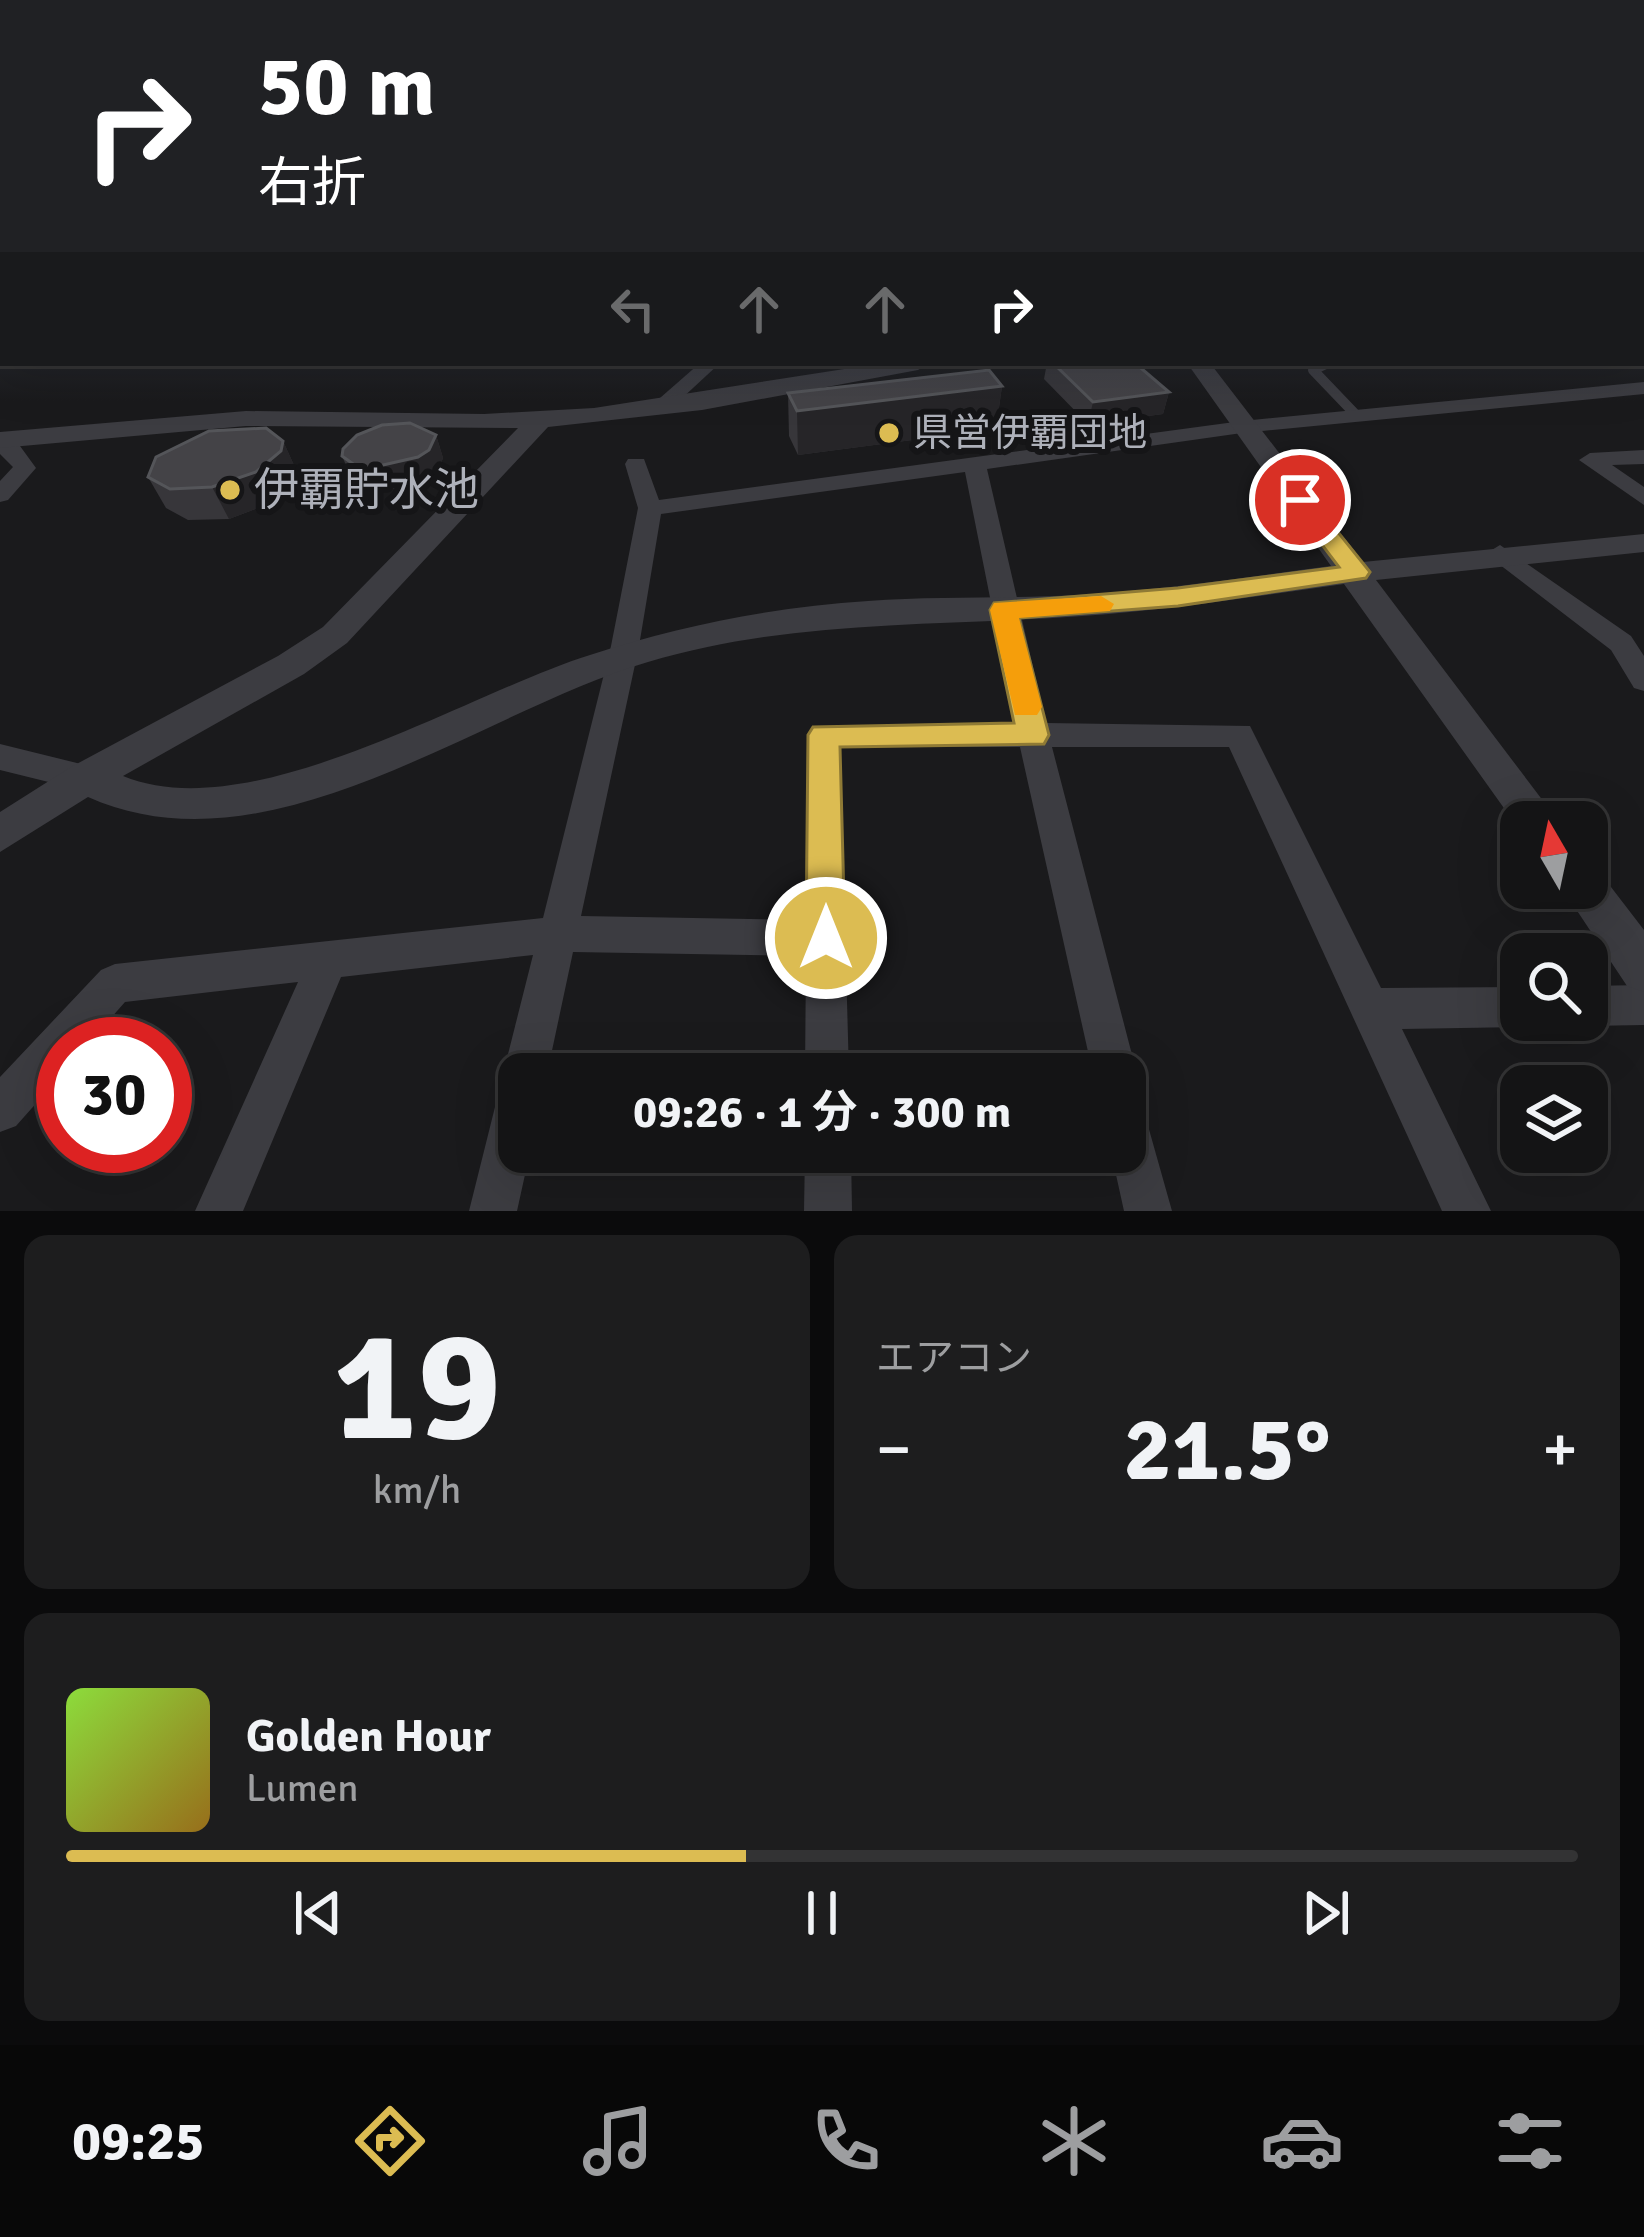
<!DOCTYPE html>
<html lang="ja">
<meta charset="utf-8">
<style>
:root{--surface:#141415;--page:#1d1d1e;--text:#f1f3f6;--muted:#9d9ea0;--line:#333334;--accent:#dcbc52}
body{margin:0;font-family:Signika,"Noto Sans JP",sans-serif;background:var(--page);color:var(--text);height:100vh;display:flex;flex-direction:column;font-size:45px;white-space:nowrap}
*{box-sizing:border-box;margin:0}
p{font-size:39px;color:var(--muted)}
.icon{flex:none;width:66px;height:66px;fill:none;stroke:currentColor;stroke-width:2;stroke-linecap:round;stroke-linejoin:round}
.map{position:relative;height:1211px;overflow:hidden}
.sheet{display:flex;flex-direction:column;gap:24px;padding:24px;background:#0b0b0c;flex:1}
.sheet>*{flex:none}
.guide{position:absolute;left:0px;top:0px;width:1644px;height:366px;box-shadow:0 12px 48px #0002,0 0 0 3px var(--line);background:#202124;color:#fff;overflow:hidden}
.needle{width:78px;rotate:351deg}
.fabs{position:absolute;left:1500px;top:801px;display:grid;gap:24px}
.fabs a{display:grid;place-items:center;width:108px;height:108px;border-radius:24px;background:var(--surface);box-shadow:0 12px 48px #0002,0 0 0 3px var(--line);font-size:60px}
.speed{position:absolute;left:36px;top:1017px;display:flex;gap:24px;font-size:60px;font-weight:700;text-align:center}
.speed>*{display:grid;place-content:center;width:156px;height:156px;border-radius:50%;background:var(--surface);box-shadow:0 12px 48px #0002,0 0 0 3px var(--line);line-height:1}
.speed .limit{border:18px solid #d22;background:#fff;color:#111}
.pin{position:absolute;display:grid;place-items:center;width:102px;height:102px;color:#fff;margin:-51px;border:6px solid #fff;border-radius:50%;box-shadow:0 3px 12px #0007}
.me{position:absolute;width:132px;margin:-66px;rotate:0deg;stroke-linejoin:round;filter:drop-shadow(0 0 9px #0008)}
.turn{display:flex;align-items:center;gap:42px;height:252px;padding:0 60px;font-size:54px}
.turn .icon{width:156px;height:156px;stroke-width:2.5}
.turn b{display:block;font-size:84px;line-height:102px}
.lanes{display:flex;align-items:center;height:114px;padding:0 60px;background:#0003;justify-content:center;gap:60px;direction:ltr}
.lanes .off{opacity:.35}
.big{font-size:90px;font-weight:700;line-height:1.1}
.sheet .widget{flex:1;display:flex;flex-direction:column;justify-content:center;gap:18px;min-width:0;padding:0 42px;border-radius:24px;background:var(--page)}
.sheet .dial{align-items:center;gap:0}
.dial b{font-size:156px;line-height:1}
.song{display:flex;align-items:center;gap:36px}
.cover{width:144px;height:144px;border-radius:18px;background:linear-gradient(135deg,hsl(90 70% 55%),hsl(40 70% 35%))}
.played{height:12px;border-radius:6px;background:linear-gradient(90deg,var(--accent) 45%,var(--line) 45%)}
.keys{display:flex;justify-content:space-around;direction:ltr}
.heat{display:flex;justify-content:space-between;align-items:center;font-size:66px;direction:ltr}
.sheet .tiles{flex:1;display:grid;gap:24px;grid-template-columns:1fr 1fr}
.widget:last-child{grid-column:span 2}
.trip{position:absolute;left:498px;top:1053px;width:648px;height:120px;border-radius:24px;background:var(--surface);box-shadow:0 12px 48px #0002,0 0 0 3px var(--line);font-weight:700;line-height:120px;text-align:center}
.menu{display:flex;height:192px;justify-content:space-around;align-items:center;background:#080808;color:var(--muted)}
.menu .icon{width:84px;height:84px}
.menu .on{color:var(--accent)}
.menu b{font-size:54px;color:var(--text)}
.map>svg:first-child{display:block}
.lines{fill:none;stroke-linecap:round;stroke-linejoin:round}
.service{stroke:#3c3c41;stroke-width:10}
.minor{fill:#3c3c41;fill-rule:evenodd}
.tertiary{fill:#3c3c41;fill-rule:evenodd}
.wall{fill:#37363a}
.shaded-wall{fill:#262528}
.building{fill:#444347;stroke:#545559;stroke-width:3}
.route{fill:#dcbc52;stroke:#8f7a35;stroke-width:3}
.slow{fill:#f59e0b}
.poi-dot{fill:#dcbc52;stroke:#151517;stroke-width:4.5}
.labels{text-anchor:middle;dominant-baseline:central;stroke-width:12;stroke-linejoin:round;paint-order:stroke}
.far-poi-label{font-size:39px;fill:#aeb1ba;stroke:#151517;text-anchor:start}
.poi-label{font-size:45px;fill:#aeb1ba;stroke:#151517;text-anchor:start}
</style>
<div class="map">
<svg width="1644" height="1211" viewBox="0 0 1644 1211">
<rect width="100%" height="100%" fill="#1a1a1c"/>
<g class="lines">
<!-- service -->
<path class="service" d="M1328,363L1313,370L1357,416"/>
<!-- minor -->
<g class="minor">
<rect x="1641" y="338" width="3" height="13"/>
<path d="M700,363H720L666,413H652V405Z"/>
<path d="M1644,382V394L1242,433L987,469L1046,723L1250,726L1381,988L1521,987V1020H1536L1521,1027L1402,1029L1491,1211H1442L1229,747H1052L1137,1074L1125,1092V1074H1093L1020,747H840L849,1074H805L806,956L573,952L547,1074H519V1152H530L517,1211H469L497,1099L507,1082L503,1074L533,955L341,977L243,1211H195L298,982L125,1002L88,1044H63V1073L16,1126L0,1132V1077L101,970L115,964L543,918L611,646L638,508L625,464L628,459H644L659,500L1242,421ZM965,472L1015,723L813,726L808,735L807,920L581,916L639,646L661,514Z"/>
<path d="M0,442L20,446L36,468L8,500L0,502V481L13,467L0,454Z"/>
<path d="M1644,450V464L1612,465L1644,487V505L1579,460L1590,453Z"/>
<path d="M1500,545L1631,636L1644,656V691L1634,688L1611,650L1491,558L1487,553Z"/>
<path d="M0,744L85,765L97,769L102,778L97,787L85,791L0,770Z"/>
<path d="M1644,985V1025L1587,1026L1573,1020H1587V986Z"/>
<path d="M1125,1095L1141,1101L1172,1211H1124L1111,1152H1125Z"/>
<path d="M805,1152H851L852,1211H804Z"/>
</g>
<!-- tertiary -->
<g class="tertiary">
<path d="M1644,260V272L1641,273V261Z"/>
<path d="M883,363H929L918,370L702,410L548,427L347,643L304,674L123,776C252,829 465,694 590,655C680,626 773,607 868,601C937,596 1008,599 1077,595C1162,590 1247,577 1331,566L1187,363H1210L1363,562L1644,534V552L1376,580L1559,822H1521V832L1344,584C1257,596 1170,610 1082,616C932,627 794,619 648,662C476,713 270,878 88,797L0,852V812L71,767L278,656L323,627L518,428L246,426L0,448V432L246,411L484,414L594,408Z"/>
<path d="M1587,869L1601,874L1644,930V992L1627,986L1562,888H1587Z"/>
</g>
</g>
<!-- wall -->
<g class="wall">
<rect x="1641" y="282" width="3" height="35"/>
<path d="M1047,363H1135L1169,392L1163,414L1088,424L1044,379Z"/>
<path d="M1002,386L996,429L798,455L789,436L788,393Z"/>
<path d="M436,435L443,458L437,473L426,481L380,492L366,490L352,479L342,456Z"/>
<path d="M283,441L297,472L295,482L271,503L229,519L188,520L166,508L148,477Z"/>
</g>
<!-- shaded-wall -->
<g class="shaded-wall">
<path d="M1002,386L996,429L798,455L797,411Z"/>
<path d="M1169,392L1163,414L1088,424L1093,402Z"/>
<path d="M436,435L443,458L437,473L426,481L380,492L370,468Z"/>
<path d="M283,441L297,472L295,482L271,503L229,519L212,487Z"/>
</g>
<!-- building -->
<g class="building">
<rect x="1641" y="282" width="3" height="19"/>
<path d="M1053,363H1135L1169,392L1093,402Z"/>
<path d="M989,370L1002,386L797,411L788,393Z"/>
<path d="M410,423L436,435L429,450L418,457L370,468L356,466L342,456L343,449L357,435L382,425Z"/>
<path d="M266,428L283,441L281,451L256,472L212,487L170,489L148,477L156,457L209,431Z"/>
</g>
<!-- sky -->
<linearGradient id="sky" x2="0" y2="1"><stop stop-color="#0e0e0f"/><stop offset="0.58" stop-color="#383e4b"/><stop offset="1" stop-color="#383e4b" stop-opacity="0"/></linearGradient>
<rect width="1644" height="401" fill="url(#sky)"/>
<!-- route -->
<path class="route" d="M1300,493L1308,495L1366,567L1370,572L1366,578L1178,606L1019,618L1049,735L1044,744L840,747L845,938L840,951L826,956L812,951L806,938L808,735L813,727L1014,723L990,610L994,603L1178,588L1339,567L1288,500Z"/>
<!-- slow -->
<path class="slow" d="M1101,596L1114,604L1110,611L1019,618L1042,707L1037,715H1015L990,610L994,603Z"/>
<!-- markers -->
<g class="poi-dot">
<circle cx="889" cy="433" r="12"/>
<circle cx="230" cy="490" r="12"/>
</g>
<g class="labels">
<!-- far-poi labels -->
<g class="far-poi-label">
<text x="913" y="433">県営伊覇団地</text>
</g>
<!-- poi labels -->
<g class="poi-label">
<text x="254" y="490">伊覇貯水池</text>
</g>
</g>
</svg>
<div class="fabs">
<a><svg class="needle" viewBox="-14 -14 28 28"><path d="M0-13l5 13h-10z" fill="#e53935"/><path d="M0 13l5-13h-10z" fill="#9d9ea0"/></svg></a>
<a><svg class="icon" aria-label="search" viewBox="0 0 24 24"><circle cx="10" cy="10" r="6"/><path d="M15 15l6 6"/></svg></a>
<a><svg class="icon" aria-label="layers" viewBox="0 0 24 24"><path d="M12 4l9 5-9 5-9-5zM3 14l9 5 9-5"/></svg></a>
</div>
<div class="speed"><div class="limit">30</div></div>
<div class="pin" style="left:1300px;top:500px;background:#d93025"><svg class="icon" aria-label="arrive" viewBox="0 0 24 24"><path d="M6 21V4h12l-3 4 3 4H6"/></svg></div>
<svg class="me" style="left:826px;top:938px" viewBox="-20 -20 40 40"><circle r="17" fill="#dcbc52" stroke="#fff" stroke-width="3"/><path d="M0-11L8 9 0 5-8 9z" fill="#fff"/></svg>
<div class="trip">09:26 · 1 分 · 300 m</div>
<div class="guide">
<div class="turn"><svg class="icon" aria-label="right" viewBox="0 0 24 24"><path d="M7 20v-9h11M14 6l5 5-5 5"/></svg><div><b>50 m</b>右折</div></div>
<div class="lanes"><svg class="icon off" aria-label="left" viewBox="0 0 24 24"><path d="M17 20v-9H6M10 6l-5 5 5 5"/></svg><svg class="icon off" aria-label="ahead" viewBox="0 0 24 24"><path d="M12 20V5M6 11l6-6 6 6"/></svg><svg class="icon off" aria-label="ahead" viewBox="0 0 24 24"><path d="M12 20V5M6 11l6-6 6 6"/></svg><svg class="icon" aria-label="right" viewBox="0 0 24 24"><path d="M7 20v-9h11M14 6l5 5-5 5"/></svg></div>
</div>
</div>
<section class="sheet">
<div class="tiles">
<div class="widget dial"><b>19</b><p>km/h</p></div>
<div class="widget"><p>エアコン</p>
<div class="heat"><a>−</a><b class="big">21.5°</b><a>+</a></div>
</div>
<div class="widget">
<div class="song"><i class="cover"></i><div><b>Golden Hour</b><p>Lumen</p></div></div>
<div class="played"></div>
<div class="keys"><svg class="icon" aria-label="previous" viewBox="0 0 24 24"><path d="M18 5L8 12l10 7zM5 5v14"/></svg><svg class="icon" aria-label="pause" viewBox="0 0 24 24"><path d="M8 5v14M16 5v14"/></svg><svg class="icon" aria-label="next" viewBox="0 0 24 24"><path d="M6 5l10 7-10 7zM19 5v14"/></svg></div>
</div>
</div>
</section>
<nav class="menu">
<b>09:25</b>
<svg class="icon on" aria-label="directions" viewBox="0 0 24 24"><path d="M12 3l9 9-9 9-9-9zM9 14v-3h6M13 9l2 2-2 2"/></svg>
<svg class="icon" aria-label="music" viewBox="0 0 24 24"><path d="M9 18V5l10-2v13"/><circle cx="6" cy="18" r="3"/><circle cx="16" cy="16" r="3"/></svg>
<svg class="icon" aria-label="phone" viewBox="0 0 24 24"><path d="M5 4h4l2 5-3 2q2 4 5 5l2-3 5 2v4C11 20 4 13 5 4z"/></svg>
<svg class="icon" aria-label="climate" viewBox="0 0 24 24"><path d="M12 3v18M4 7l16 10M4 17L20 7"/></svg>
<svg class="icon" aria-label="car" viewBox="0 0 24 24"><path d="M5 17H2v-5l4-1 3-4h7l3 4 3 1v5h-3M9 17h6M6 11h13"/><circle cx="7" cy="17" r="2"/><circle cx="17" cy="17" r="2"/></svg>
<svg class="icon" aria-label="filters" viewBox="0 0 24 24"><path d="M4 7h16M4 17h16"/><circle cx="9" cy="7" r="2"/><circle cx="15" cy="17" r="2"/></svg>
</nav>
